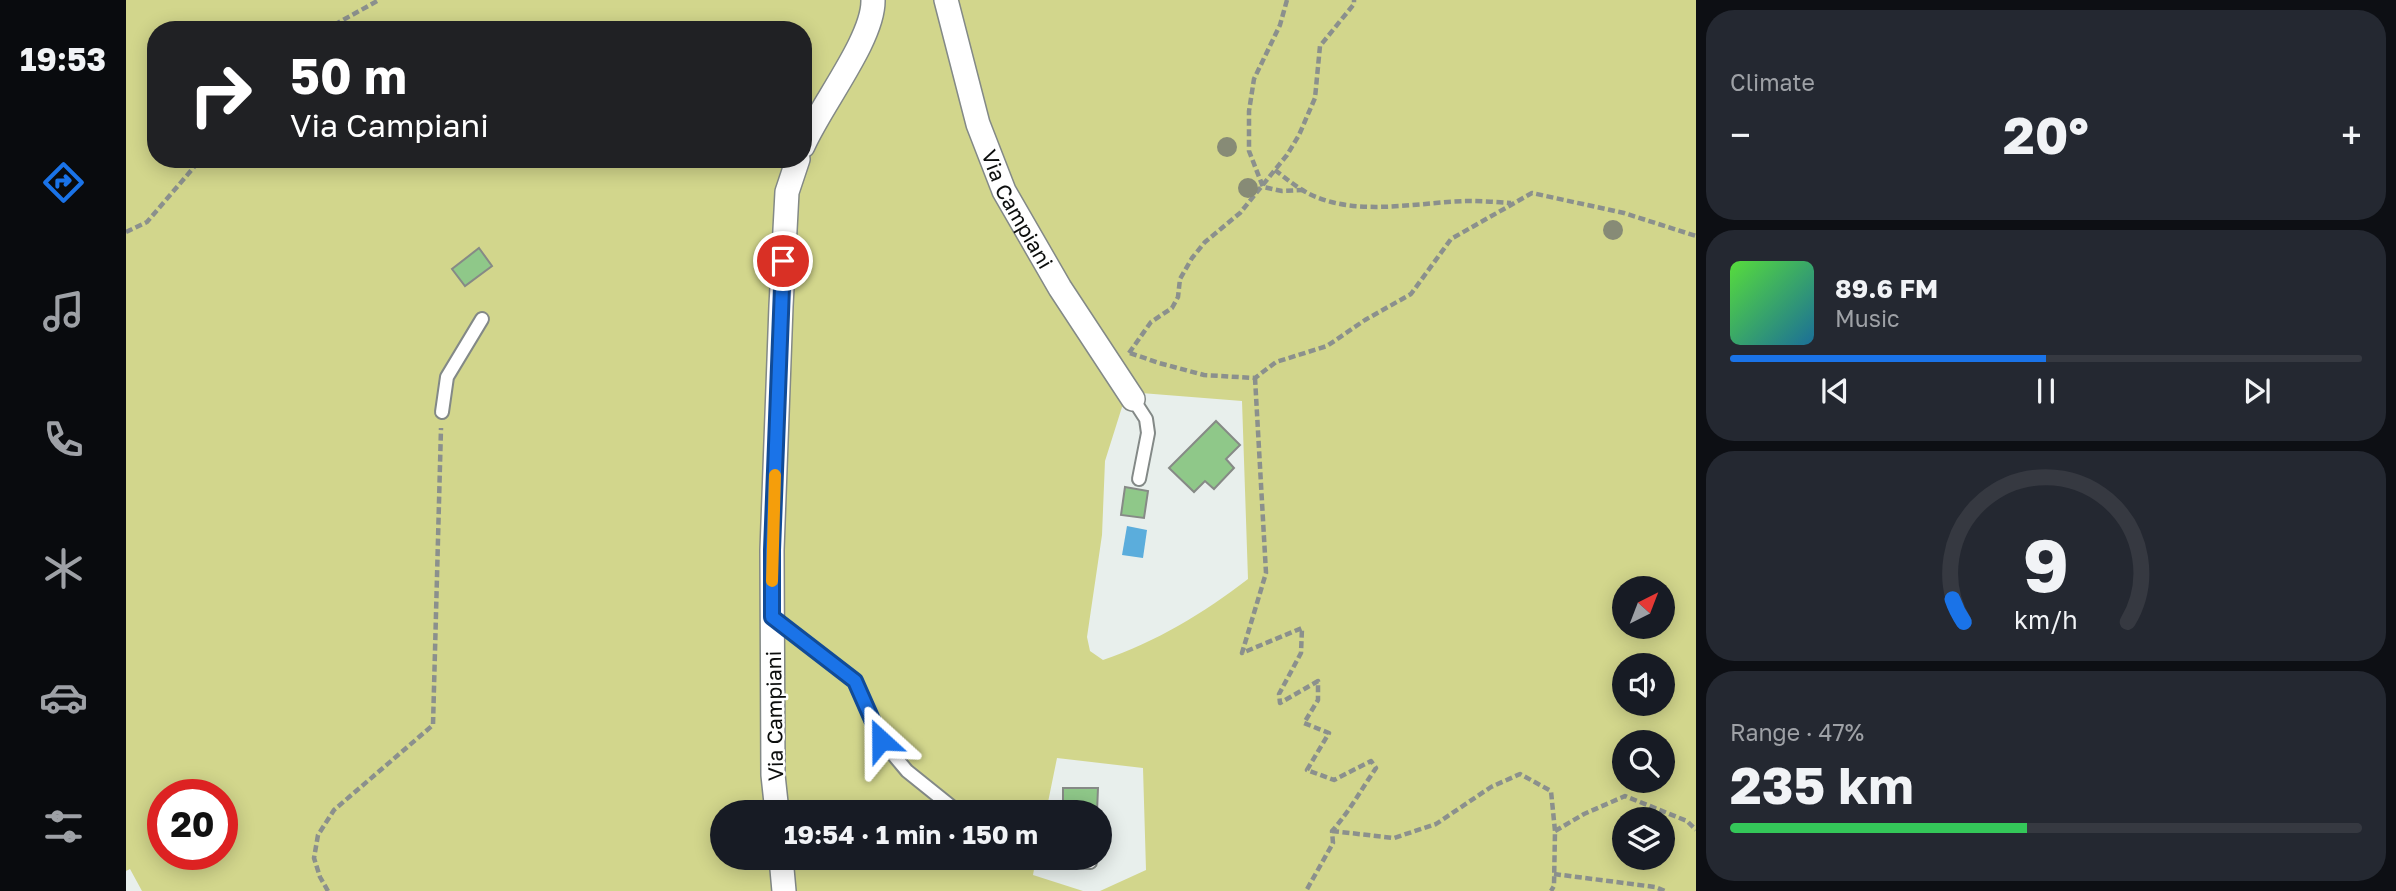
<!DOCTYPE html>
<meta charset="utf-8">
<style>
:root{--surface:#171b24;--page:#242831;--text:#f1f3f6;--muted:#9ea1a6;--line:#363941;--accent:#1a73e8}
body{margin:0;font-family:"Golos Text",sans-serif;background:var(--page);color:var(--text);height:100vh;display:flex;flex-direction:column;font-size:26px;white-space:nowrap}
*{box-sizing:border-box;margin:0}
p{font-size:23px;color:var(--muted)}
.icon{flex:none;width:38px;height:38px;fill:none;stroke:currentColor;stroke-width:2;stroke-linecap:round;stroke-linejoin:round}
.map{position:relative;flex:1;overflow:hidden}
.details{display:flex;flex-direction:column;gap:10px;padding:10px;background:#0d0f14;width:700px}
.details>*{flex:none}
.banner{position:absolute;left:21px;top:21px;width:665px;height:147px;border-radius:28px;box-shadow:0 4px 18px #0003;background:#202124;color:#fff;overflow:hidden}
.needle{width:46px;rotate:42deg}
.tools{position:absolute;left:1486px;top:576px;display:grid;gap:14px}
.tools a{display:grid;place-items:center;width:63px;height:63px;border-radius:50%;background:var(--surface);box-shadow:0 4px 18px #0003;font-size:35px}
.speed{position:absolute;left:21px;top:779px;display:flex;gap:14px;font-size:35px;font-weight:700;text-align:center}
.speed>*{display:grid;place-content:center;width:91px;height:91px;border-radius:50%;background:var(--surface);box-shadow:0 4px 18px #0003;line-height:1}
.speed .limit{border:10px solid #d22;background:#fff;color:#111}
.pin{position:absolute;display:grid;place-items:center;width:60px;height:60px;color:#fff;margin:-30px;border:4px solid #fff;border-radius:50%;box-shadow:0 2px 7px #0007}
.me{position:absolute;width:77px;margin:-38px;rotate:336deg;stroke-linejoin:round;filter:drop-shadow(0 0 5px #0008)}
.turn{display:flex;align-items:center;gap:24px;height:147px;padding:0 28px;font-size:32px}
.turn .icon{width:91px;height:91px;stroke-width:2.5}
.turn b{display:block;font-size:49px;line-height:60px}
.big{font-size:52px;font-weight:700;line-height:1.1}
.details .tile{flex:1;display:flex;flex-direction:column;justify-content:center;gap:10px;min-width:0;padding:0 24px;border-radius:28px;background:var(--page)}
.details .dial{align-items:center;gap:0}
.dial svg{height:182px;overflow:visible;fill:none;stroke:var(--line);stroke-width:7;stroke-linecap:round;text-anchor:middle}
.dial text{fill:var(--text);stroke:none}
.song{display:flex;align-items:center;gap:21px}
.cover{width:84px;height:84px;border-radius:10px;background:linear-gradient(135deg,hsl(110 70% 55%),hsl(200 70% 35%))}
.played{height:7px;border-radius:4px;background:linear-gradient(90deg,var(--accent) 50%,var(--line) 50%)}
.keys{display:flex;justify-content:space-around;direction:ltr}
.heat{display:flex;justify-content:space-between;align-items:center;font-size:38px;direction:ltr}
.charge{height:10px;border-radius:5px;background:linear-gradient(90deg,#34c759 47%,var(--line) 0)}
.trip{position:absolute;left:584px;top:800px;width:402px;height:70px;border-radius:35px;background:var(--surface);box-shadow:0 4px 18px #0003;font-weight:700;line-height:70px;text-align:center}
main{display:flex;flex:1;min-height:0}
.tabs{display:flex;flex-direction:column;width:126px;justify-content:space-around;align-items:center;background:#090b0e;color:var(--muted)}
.tabs .icon{width:49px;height:49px}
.tabs .current{color:var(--accent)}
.tabs b{font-size:32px;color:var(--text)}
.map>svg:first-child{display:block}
.green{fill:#d2d68c;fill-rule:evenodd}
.water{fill:#5baddc}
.building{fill:#8fc889;stroke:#868a86;stroke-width:2}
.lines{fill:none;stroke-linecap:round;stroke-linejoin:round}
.service-casing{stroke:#838987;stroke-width:16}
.minor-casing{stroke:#838987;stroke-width:26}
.path{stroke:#8b908d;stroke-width:4.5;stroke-dasharray:7 3.5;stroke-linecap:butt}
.service{stroke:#fff;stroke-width:12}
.minor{stroke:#fff;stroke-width:23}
.tree{fill:#878b76}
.route-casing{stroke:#114b97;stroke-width:18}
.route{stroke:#1a73e8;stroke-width:12}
.slow{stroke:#f59e0b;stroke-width:12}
.labels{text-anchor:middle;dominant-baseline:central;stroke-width:5;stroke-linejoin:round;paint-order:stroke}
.street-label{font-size:21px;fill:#0c0e0d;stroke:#fff}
</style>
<main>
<nav class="tabs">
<b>19:53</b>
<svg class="icon current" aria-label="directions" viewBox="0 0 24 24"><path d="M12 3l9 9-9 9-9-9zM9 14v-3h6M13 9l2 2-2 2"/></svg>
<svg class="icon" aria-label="music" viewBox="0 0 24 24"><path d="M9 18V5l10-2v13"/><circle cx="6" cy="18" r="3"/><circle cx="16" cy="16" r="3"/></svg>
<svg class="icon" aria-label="phone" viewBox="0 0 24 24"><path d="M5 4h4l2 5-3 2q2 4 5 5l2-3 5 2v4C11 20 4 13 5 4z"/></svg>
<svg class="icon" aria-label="climate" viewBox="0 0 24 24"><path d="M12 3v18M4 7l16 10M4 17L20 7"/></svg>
<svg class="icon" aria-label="car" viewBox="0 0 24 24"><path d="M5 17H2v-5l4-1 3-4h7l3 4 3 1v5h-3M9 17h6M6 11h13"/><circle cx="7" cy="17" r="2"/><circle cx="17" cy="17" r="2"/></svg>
<svg class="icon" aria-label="filters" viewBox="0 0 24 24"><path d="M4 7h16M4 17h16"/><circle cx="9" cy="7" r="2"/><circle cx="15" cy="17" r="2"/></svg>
</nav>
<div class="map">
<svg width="1570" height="891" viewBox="0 0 1570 891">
<rect width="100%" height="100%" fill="#e8efec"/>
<!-- green -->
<path class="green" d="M0,0H1570V891H974L1020,870L1017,768L931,758L920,812H597V858H910L907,875L957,891H16L4,869L0,871ZM30,30H677V159H30ZM1015,393L1116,401L1122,579C1078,613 1030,642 977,660L964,651L961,637L976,535L979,461L996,407ZM1498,588H1536V626H1498ZM1498,665H1536V704H1498ZM1498,742H1536V780H1498ZM37,794H96V854H37ZM1498,819H1536V858H1498Z"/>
<!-- water -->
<path class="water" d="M1001,526L1021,530L1017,558L996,555Z"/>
<!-- building -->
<g class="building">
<path d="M353,248L366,266L339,286L326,269Z"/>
<path d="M1090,421L1114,445L1100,459L1108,468L1088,489L1079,481L1068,492L1043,468Z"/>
<path d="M999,487L1022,491L1018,518L995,515Z"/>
<path d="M937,788H972L971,812H937Z"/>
</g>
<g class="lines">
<!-- service casing -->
<g class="service-casing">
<g id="service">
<path d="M1007,399L1020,419L1022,433L1013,479"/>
<path d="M316,412L321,377L356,319"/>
<path d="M646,617L729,681L755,740L781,771L832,812"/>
<path d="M919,858L925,860L964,862"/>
</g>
</g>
<!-- minor casing -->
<g class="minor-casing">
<g id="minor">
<path id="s1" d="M820,0L852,124L878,191L934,288L1007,399"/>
<path d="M677,146C694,106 748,39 747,0"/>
<path d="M651,812L647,775L646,550L655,306L661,192L672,159"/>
<path d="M655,858L658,891"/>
</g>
</g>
<!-- path -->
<g class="path">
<path d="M1161,0L1154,25L1128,79L1123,111V151L1137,187L1156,191L1176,190"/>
<path d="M199,30L253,0"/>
<path d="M1149,170C1162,180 1175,191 1190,197C1236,216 1294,202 1342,201C1356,201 1371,202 1385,203"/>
<path d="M0,232L21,222L75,159"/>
<path d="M1003,353L1025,322L1046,308L1052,297L1054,279L1066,258L1079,242L1114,213L1161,155L1173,135L1189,98L1194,46L1228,4V0"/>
<path d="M1004,353L1033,363L1078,375L1129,378L1150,362L1201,346L1239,320L1285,294L1325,239L1406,193L1498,213L1570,236"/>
<path d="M1129,378L1140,573L1116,653L1176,628L1175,653L1153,694L1154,703L1192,681V700L1178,723L1203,733L1181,770L1208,780L1245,761L1250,768C1235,790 1223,812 1206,831L1207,843L1180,891"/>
<path d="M1206,831L1268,838L1310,824L1365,787L1394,774L1425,791L1429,831L1428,886L1425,891"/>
<path d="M1429,831L1458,814L1499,796L1561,821L1570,830"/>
<path d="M1428,874L1529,887L1539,891"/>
<path d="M202,891L194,877L188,858L192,835L208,810L307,725L315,428"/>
</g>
<!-- service -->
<use href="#service" class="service"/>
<!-- minor -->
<use href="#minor" class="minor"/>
</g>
<!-- trees -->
<g class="tree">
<circle cx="1101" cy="147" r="10"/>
<circle cx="1122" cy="188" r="10"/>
<circle cx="1487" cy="230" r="10"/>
</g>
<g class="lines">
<!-- route casing -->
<g class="route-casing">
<path id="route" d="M657,261L646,550V617L729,681L755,740"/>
</g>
<!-- route -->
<use href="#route" class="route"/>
<!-- slow -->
<path class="slow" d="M646,581L649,475"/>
</g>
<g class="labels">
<!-- street labels -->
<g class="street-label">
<text stroke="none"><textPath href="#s1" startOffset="222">Via Campiani</textPath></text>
<text transform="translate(648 716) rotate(-91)">Via Campiani</text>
</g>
</g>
</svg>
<div class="tools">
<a><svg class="needle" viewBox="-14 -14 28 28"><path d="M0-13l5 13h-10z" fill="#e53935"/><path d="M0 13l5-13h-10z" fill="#9ea1a6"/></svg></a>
<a><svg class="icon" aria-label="sound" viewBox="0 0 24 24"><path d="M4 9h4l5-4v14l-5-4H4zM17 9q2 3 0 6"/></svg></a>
<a><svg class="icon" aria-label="search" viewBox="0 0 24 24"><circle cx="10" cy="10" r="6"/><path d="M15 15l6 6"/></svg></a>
<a><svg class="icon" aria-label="layers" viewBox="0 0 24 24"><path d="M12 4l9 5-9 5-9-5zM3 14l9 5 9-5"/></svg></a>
</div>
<div class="speed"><div class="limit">20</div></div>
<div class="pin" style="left:657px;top:261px;background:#d93025"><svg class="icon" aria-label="arrive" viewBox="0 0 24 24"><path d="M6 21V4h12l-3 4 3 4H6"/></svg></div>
<svg class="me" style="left:755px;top:740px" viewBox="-20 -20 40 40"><path d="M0-17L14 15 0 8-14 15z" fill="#1a73e8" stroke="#fff" stroke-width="4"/></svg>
<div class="trip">19:54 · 1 min · 150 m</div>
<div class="banner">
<div class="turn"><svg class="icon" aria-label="right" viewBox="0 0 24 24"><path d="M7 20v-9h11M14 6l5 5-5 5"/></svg><div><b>50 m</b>Via Campiani</div></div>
</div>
</div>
<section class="details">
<div class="tile"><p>Climate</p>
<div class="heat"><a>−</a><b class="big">20°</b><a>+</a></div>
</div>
<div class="tile">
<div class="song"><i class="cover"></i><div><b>89.6 FM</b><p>Music</p></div></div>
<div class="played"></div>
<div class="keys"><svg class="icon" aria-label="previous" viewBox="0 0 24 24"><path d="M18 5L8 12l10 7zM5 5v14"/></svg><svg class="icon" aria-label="pause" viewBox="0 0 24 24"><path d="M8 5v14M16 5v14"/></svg><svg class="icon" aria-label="next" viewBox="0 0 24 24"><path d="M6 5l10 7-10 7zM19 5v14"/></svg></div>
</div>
<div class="tile dial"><svg viewBox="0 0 100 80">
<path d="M14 69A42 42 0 1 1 86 69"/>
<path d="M14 69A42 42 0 0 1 9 59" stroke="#1a73e8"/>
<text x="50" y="56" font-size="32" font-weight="700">9</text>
<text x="50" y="72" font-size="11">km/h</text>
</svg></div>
<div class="tile"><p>Range · 47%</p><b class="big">235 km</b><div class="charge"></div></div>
</section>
</main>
